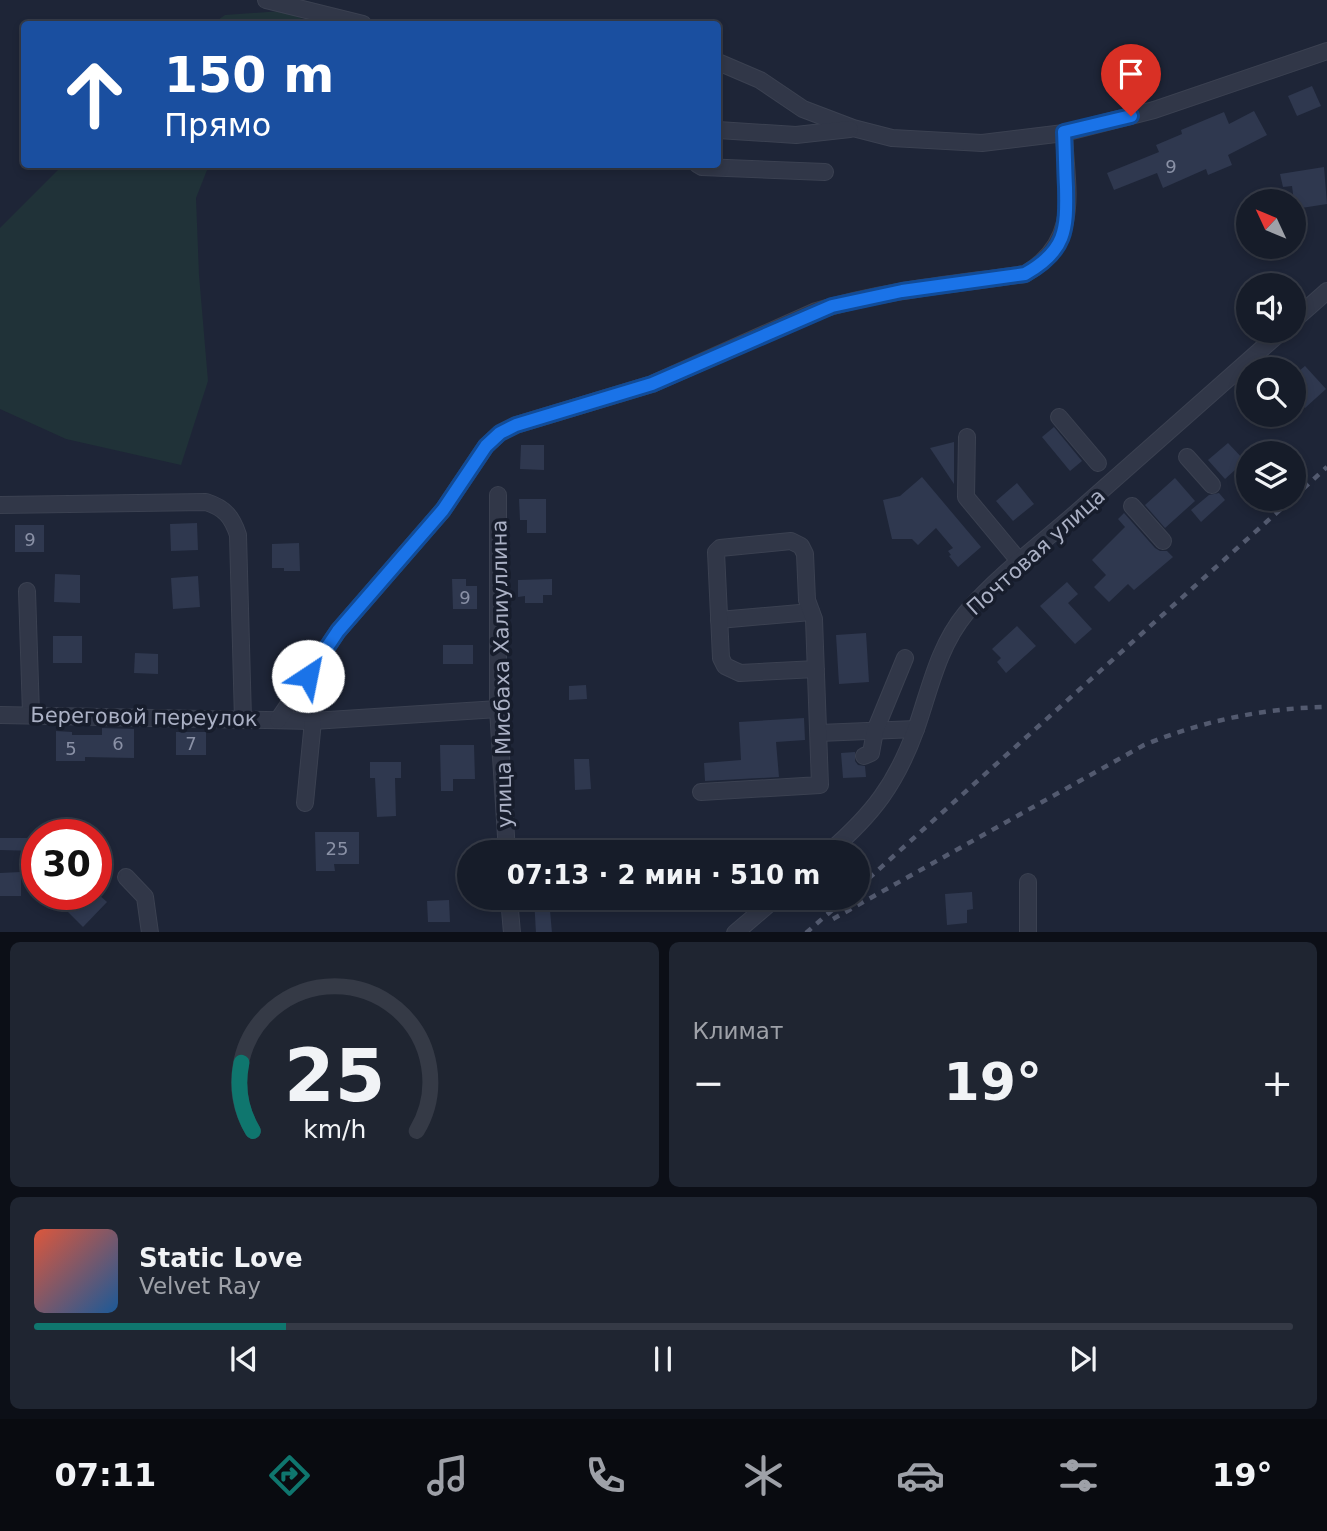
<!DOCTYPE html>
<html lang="ru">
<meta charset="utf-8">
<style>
:root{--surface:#161c29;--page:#1f2531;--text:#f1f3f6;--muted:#9ea1a8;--line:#353a46;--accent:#0f766e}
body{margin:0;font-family:"DejaVu Sans",sans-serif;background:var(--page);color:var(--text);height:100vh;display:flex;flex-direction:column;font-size:26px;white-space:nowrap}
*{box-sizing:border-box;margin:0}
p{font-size:23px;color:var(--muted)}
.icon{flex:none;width:38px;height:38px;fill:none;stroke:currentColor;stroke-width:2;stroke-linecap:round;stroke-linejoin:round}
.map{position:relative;height:932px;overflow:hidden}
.drawer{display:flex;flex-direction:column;gap:10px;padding:10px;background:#0c0f17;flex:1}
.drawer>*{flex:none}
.banner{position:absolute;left:21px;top:21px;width:700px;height:147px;border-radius:7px;box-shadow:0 4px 10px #0003,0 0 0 2px var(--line);background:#1a4fa0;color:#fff;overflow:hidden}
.needle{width:46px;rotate:314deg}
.buttons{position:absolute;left:1236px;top:189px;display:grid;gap:14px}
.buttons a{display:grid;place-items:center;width:70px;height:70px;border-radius:50%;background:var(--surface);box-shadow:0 4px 10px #0003,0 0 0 2px var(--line);font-size:35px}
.speed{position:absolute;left:21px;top:819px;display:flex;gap:14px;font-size:35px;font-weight:700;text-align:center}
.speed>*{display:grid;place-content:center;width:91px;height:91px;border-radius:50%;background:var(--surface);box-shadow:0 4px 10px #0003,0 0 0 2px var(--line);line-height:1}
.speed .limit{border:10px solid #d22;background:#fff;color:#111}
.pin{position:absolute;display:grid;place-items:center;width:60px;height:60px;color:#fff;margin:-72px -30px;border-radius:50% 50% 50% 0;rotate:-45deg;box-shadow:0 0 7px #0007}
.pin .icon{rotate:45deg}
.me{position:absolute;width:77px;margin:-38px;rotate:34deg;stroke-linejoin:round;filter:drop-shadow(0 0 5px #0008)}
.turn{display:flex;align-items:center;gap:24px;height:147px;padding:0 28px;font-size:32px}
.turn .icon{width:91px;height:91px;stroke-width:2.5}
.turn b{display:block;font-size:49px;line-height:60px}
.big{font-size:52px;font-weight:800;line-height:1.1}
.drawer .card{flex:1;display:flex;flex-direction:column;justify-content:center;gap:10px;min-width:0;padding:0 24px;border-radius:10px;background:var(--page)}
.drawer .dial{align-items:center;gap:0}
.dial svg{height:182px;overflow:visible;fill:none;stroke:var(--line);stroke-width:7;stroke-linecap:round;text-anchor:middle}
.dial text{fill:var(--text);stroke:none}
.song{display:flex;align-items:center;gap:21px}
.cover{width:84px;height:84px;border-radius:10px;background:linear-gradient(135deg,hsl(10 70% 55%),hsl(210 70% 35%))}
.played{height:7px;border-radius:4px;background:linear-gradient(90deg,var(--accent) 20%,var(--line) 20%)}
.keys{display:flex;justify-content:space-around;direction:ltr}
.heat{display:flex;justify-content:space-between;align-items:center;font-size:38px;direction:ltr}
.drawer .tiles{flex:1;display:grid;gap:10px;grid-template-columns:1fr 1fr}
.card:last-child{grid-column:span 2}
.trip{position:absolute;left:457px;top:840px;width:413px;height:70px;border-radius:35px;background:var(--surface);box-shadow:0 4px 10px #0003,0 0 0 2px var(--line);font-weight:800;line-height:70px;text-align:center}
.tabs{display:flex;height:112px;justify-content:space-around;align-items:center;background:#090b10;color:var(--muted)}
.tabs .icon{width:49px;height:49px}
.tabs .current{color:var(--accent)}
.tabs b{font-size:32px;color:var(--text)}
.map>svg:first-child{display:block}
.green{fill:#203238}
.building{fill:#2f384f}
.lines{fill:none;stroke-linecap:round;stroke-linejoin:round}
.minor-casing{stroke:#3b4151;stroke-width:18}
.minor{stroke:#313748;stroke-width:16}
.rail{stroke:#535a6f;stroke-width:4.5;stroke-dasharray:7 7;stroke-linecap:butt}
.route-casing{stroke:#114b97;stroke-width:18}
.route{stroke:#1a73e8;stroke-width:12}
.labels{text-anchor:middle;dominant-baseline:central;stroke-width:7;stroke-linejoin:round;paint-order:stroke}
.number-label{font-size:18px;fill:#8a91a6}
.street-label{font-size:21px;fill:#abb1c5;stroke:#171d2c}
</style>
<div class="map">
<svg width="1327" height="933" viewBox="0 0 1327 933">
<rect width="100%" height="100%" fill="#1e2537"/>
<!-- green -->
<g class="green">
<path d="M282,11L316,24H212L225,15Z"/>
<path d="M63,165H209L196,198L199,275L208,381L181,465L66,439L0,409V228Z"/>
</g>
<!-- building -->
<g class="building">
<path d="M1312,86L1321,106L1297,116L1288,96Z"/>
<path d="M1254,111L1267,135L1228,155L1232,165L1208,175L1206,169L1163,188L1157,173L1114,190L1107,173L1159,152L1156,145L1182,134L1181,130L1224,112L1229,124Z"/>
<path d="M1324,167L1327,204L1295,209L1292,186L1283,187L1280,174Z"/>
<path d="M1305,366L1326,389L1305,408L1293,395V376Z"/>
<path d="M1054,427L1082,461L1070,471L1042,437Z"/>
<path d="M954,442V484L930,448Z"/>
<path d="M1228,443L1245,461L1225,479L1208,460Z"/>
<path d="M521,445H544V470L520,469Z"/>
<path d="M922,477L981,547L958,567L949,556L951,555L948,551L953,548L936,528L918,545L912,539H892L883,500L900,496Z"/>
<path d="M1175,478L1195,501L1165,528L1145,505Z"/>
<path d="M1017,483L1034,504L1013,521L996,501Z"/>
<path d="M1219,493L1225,500L1201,522L1191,510L1209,495Z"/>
<path d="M519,499H546V533H527V520H520Z"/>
<path d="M1124,513L1155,548L1160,551H1167L1173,557L1134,590L1128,584L1109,602L1094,587L1106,575L1092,560L1125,527L1118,519Z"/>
<path d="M197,523L198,550L171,551L170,524Z"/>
<rect x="15" y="525" width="29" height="27"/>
<path d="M299,543L300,571H284V568H272V544Z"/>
<path d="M55,574L80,575V603L54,602Z"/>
<path d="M198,576L200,607L173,609L171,578Z"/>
<path d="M452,579H466V586H477V609H453Z"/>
<path d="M552,579V595H543V603H525V596L518,597V580Z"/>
<path d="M1067,582L1078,594L1068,603L1092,629L1075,644L1040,606Z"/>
<path d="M1017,626L1036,646L1006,673L997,662L1001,658L992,649Z"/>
<path d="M866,633L869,682L839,684L836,635Z"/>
<rect x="53" y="636" width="29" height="27"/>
<rect x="443" y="645" width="30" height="19"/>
<path d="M135,653L158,654V674L134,673Z"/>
<path d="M586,685L587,699L569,700V686Z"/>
<path d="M804,718L805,740L776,742L779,777L705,781L704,763L741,760L739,722Z"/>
<path d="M102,728L134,729V758L85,757V761H56V731L72,732V735H102Z"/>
<rect x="176" y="732" width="30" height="23"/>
<path d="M440,745H474L475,779H453V791H441Z"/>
<path d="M855,752V761L858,765L865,766L866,777L843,778L841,753Z"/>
<path d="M574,759H589L591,789L575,790Z"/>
<path d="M370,762H401V778H395L396,816L377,817L375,778H370Z"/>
<path d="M315,832H359V864H334L335,871H316Z"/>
<path d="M0,838H37V851L0,850Z"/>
<path d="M21,872V896H0V873Z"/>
<path d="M972,892L973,909L967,910V923L947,925L945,894Z"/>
<path d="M69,894H98L107,902L83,927L60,904Z"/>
<path d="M534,899H549L552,933H536Z"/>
<path d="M449,900L450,922H428L427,901Z"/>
</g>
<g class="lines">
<!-- minor casing -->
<g class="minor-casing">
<g id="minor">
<path d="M266,0L363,24"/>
<path d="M718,62L760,80L803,109L853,128L892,138L982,143L1064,133L1154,110L1327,51"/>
<path d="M718,130L796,135L850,129"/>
<path d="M697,164L702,167L825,172"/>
<path d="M1293,321L1327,291"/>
<path d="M1059,417L1098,463"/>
<path d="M967,437L966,497L1020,562"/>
<path d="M1187,457L1212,485"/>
<path d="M498,495V709L507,852"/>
<path d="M0,505L206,502C225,508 232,517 238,535L243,720"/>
<path d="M1132,506L1163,541"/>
<path d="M27,591L31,714"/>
<path d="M719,620L811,612"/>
<path d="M0,715L313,721L498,709"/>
<path d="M278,720L338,631L443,510L486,446L500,433L516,425L652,384L816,311C884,290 955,284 1025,274C1082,241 1066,189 1064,133"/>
<path d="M819,733L916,729"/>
<path d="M864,756L871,753L875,731L905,658"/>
<path d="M701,792L820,785L814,619L807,600L805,554L801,546L791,541L720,548L716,552L721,658L725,666L740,673L816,669"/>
<path d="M305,803L313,721"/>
<path d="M829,852C873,814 896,784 916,729C930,689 938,647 966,613C1000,573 1045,541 1084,506C1150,448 1216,389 1282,331"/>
<path d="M126,877L145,897L150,933"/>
<path d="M509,898L512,933"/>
<path d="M735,933L776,898"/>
<path d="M1028,933V882"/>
</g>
</g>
<!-- minor -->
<use href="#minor" class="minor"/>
<!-- rail -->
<g class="rail">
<path d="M1293,498L1327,467"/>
<path d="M858,888L1292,499"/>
<path d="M833,919L1144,745C1203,721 1263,708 1327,707"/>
<path d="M806,933L846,898"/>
</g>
</g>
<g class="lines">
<!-- route casing -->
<g class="route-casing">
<path id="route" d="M308,676L338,631L443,510L486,446L500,433L516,425L652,384L832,306L902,291L1025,274C1066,251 1067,230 1066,187C1065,169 1065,151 1064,132L1131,116"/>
</g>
<!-- route -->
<use href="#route" class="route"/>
</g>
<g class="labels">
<!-- number labels -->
<g class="number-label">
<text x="1171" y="166">9</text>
<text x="30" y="539">9</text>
<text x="465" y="597">9</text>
<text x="118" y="743">6</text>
<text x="191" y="743">7</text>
<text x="71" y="748">5</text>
<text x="337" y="848">25</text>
</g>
<!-- street labels -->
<g class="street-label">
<text transform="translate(1036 552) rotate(-42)">Почтовая улица</text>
<text transform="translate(502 674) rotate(-91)">улица Мисбаха Халиуллина</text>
<text transform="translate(144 717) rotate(1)">Береговой переулок</text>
</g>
</g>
</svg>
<div class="buttons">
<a><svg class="needle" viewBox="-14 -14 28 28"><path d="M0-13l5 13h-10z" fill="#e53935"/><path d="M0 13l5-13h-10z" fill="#9ea1a8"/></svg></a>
<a><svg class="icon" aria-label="sound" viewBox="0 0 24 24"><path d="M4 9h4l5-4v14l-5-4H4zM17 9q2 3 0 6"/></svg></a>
<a><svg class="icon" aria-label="search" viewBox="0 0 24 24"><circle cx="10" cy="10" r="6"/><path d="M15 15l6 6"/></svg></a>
<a><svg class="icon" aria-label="layers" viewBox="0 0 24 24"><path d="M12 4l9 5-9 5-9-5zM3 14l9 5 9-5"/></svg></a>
</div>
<div class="speed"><div class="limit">30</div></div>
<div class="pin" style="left:1131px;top:116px;background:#d93025"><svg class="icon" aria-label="arrive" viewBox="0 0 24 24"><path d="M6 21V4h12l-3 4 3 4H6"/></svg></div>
<svg class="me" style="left:308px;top:676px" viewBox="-20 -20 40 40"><circle r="19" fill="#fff"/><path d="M0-13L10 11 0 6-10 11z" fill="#1a73e8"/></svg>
<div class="trip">07:13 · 2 мин · 510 m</div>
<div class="banner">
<div class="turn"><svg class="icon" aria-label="ahead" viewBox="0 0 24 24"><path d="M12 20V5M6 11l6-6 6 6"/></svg><div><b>150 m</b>Прямо</div></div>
</div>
</div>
<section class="drawer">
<div class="tiles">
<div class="card dial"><svg viewBox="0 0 100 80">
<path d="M14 69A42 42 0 1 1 86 69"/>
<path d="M14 69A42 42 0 0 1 9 39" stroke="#0f766e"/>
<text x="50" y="56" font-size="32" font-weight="700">25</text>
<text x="50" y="72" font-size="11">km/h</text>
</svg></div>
<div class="card"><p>Климат</p>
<div class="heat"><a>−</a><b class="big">19°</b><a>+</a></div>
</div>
<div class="card">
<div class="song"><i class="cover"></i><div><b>Static Love</b><p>Velvet Ray</p></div></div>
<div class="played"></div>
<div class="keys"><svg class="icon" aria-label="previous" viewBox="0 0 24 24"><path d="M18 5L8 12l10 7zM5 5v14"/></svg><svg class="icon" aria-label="pause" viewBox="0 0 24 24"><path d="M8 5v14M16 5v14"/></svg><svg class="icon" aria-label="next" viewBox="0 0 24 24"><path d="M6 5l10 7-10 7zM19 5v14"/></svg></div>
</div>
</div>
</section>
<nav class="tabs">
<b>07:11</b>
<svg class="icon current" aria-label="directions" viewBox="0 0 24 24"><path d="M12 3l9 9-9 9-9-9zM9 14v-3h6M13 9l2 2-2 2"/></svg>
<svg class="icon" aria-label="music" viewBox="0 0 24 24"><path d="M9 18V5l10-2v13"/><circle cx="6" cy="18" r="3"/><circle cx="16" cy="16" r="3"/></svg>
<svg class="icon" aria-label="phone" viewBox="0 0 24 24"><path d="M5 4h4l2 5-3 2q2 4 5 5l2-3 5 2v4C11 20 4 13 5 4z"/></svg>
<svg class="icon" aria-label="climate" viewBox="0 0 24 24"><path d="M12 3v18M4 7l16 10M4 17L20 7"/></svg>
<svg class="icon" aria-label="car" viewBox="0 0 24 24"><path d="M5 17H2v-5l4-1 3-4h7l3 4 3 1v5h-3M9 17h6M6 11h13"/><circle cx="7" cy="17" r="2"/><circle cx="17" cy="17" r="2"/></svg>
<svg class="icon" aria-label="filters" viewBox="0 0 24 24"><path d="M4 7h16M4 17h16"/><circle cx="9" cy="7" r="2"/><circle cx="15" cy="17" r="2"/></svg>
<b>19°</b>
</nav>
